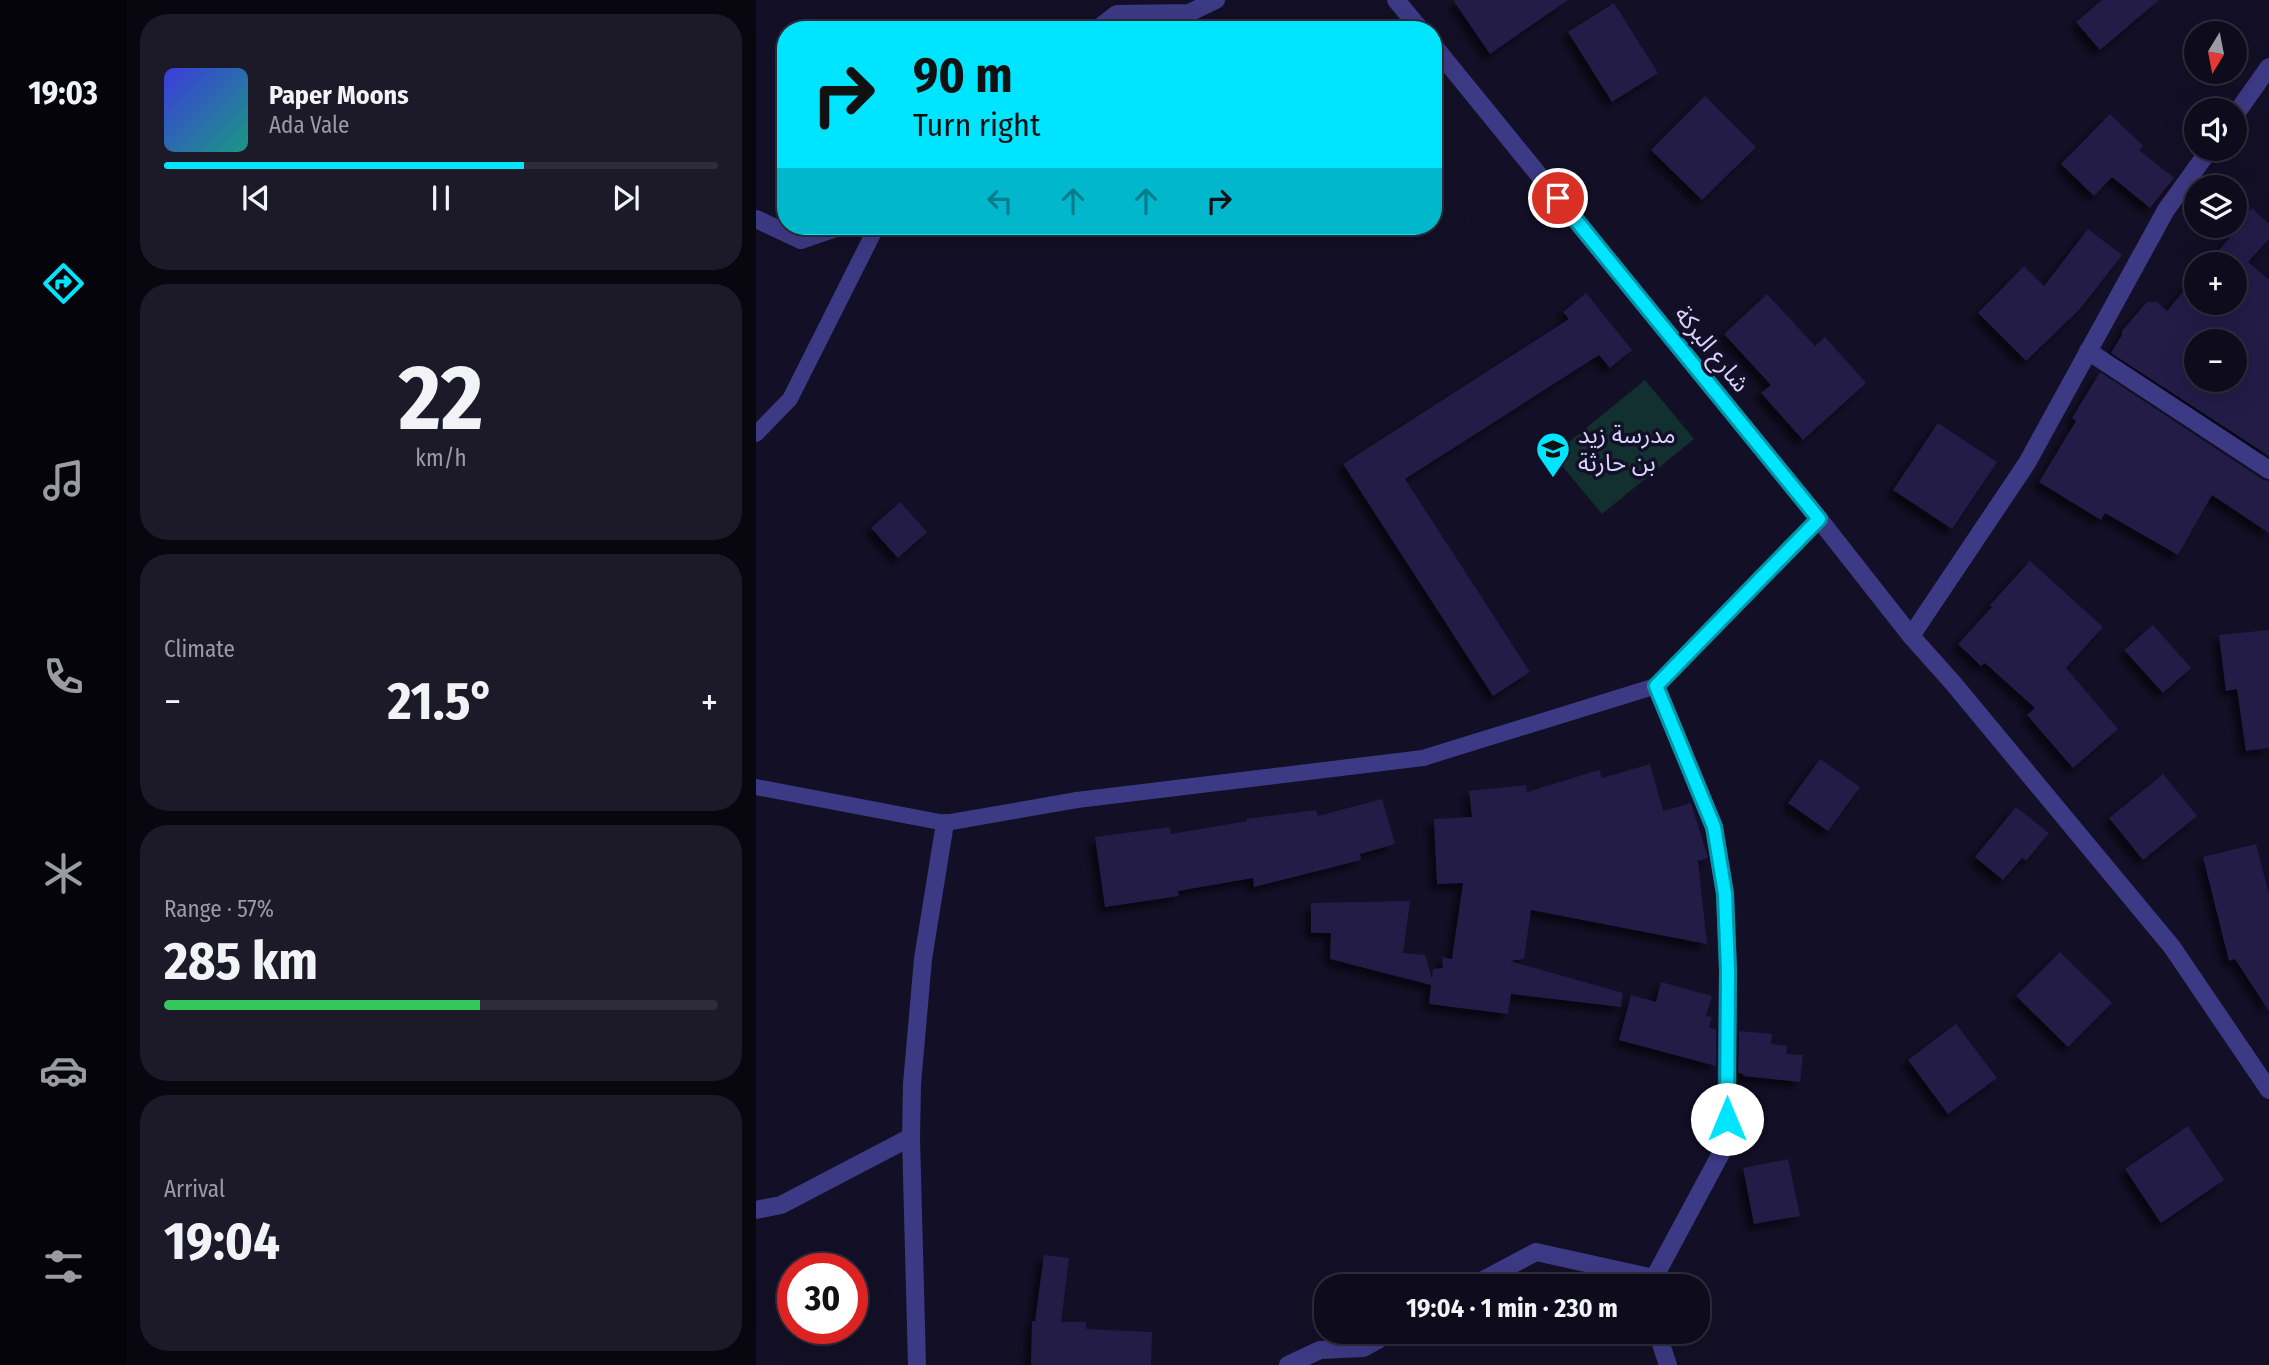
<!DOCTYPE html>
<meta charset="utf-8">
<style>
:root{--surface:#0e0b1c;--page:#1c1929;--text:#f1f3f6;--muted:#9b9ba3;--line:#2e2b3b;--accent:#00e5ff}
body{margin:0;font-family:"Fira Sans Condensed","Noto Sans Arabic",sans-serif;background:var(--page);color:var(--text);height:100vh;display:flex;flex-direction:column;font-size:26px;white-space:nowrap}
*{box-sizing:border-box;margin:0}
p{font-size:23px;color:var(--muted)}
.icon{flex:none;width:38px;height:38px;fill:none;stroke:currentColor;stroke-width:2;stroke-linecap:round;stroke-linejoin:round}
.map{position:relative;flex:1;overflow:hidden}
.sheet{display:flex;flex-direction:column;gap:14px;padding:14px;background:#08060f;width:630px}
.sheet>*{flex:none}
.guide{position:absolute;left:21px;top:21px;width:665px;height:214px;border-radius:28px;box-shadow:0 7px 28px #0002,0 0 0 2px var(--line);background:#00e5ff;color:#111;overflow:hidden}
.needle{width:46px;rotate:190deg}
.controls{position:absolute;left:1428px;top:21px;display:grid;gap:14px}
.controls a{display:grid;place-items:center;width:63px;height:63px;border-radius:50%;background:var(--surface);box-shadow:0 7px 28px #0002,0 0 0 2px var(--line);font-size:35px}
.speed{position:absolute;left:21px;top:1253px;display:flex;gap:14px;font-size:35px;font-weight:700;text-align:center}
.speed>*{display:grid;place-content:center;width:91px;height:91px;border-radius:50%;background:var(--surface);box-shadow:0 7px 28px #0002,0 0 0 2px var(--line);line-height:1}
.speed .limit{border:10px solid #d22;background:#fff;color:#111}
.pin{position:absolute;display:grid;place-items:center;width:60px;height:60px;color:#fff;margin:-30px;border:4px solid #fff;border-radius:50%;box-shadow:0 2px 7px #0007}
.me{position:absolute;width:77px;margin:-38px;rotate:0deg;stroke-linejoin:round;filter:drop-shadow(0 0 5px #0008)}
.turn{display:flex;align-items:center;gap:24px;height:147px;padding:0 21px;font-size:32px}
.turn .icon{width:91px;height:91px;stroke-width:2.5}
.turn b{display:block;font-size:49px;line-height:60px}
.lanes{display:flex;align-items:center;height:66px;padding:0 21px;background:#0003;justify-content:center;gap:35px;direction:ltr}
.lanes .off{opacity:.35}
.big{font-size:52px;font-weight:700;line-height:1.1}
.sheet .card{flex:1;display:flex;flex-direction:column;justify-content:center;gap:10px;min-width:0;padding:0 24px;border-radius:28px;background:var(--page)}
.sheet .dial{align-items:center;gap:0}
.dial b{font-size:91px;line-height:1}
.song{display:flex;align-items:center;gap:21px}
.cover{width:84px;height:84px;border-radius:10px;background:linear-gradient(135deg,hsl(240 70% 55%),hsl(170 70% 35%))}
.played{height:7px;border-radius:4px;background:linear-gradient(90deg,var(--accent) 65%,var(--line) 65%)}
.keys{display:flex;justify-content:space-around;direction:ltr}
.heat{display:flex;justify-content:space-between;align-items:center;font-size:38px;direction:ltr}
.charge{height:10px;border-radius:5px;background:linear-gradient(90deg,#34c759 57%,var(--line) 0)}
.trip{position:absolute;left:558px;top:1274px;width:396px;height:70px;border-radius:28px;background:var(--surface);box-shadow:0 7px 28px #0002,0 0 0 2px var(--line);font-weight:700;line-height:70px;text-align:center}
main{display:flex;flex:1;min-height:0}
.dock{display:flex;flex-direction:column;width:126px;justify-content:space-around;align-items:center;background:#06040b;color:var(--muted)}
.dock .icon{width:49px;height:49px}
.dock .active{color:var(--accent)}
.dock b{font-size:32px;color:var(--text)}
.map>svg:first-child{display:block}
.green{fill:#12302f}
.building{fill:#241b47;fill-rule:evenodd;filter:url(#shadow)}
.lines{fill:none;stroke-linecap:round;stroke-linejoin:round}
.lane{stroke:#3d3a85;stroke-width:16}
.street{stroke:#3d3a85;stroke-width:18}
.route-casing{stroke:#0095a6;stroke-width:18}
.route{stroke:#00e5ff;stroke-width:12}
.labels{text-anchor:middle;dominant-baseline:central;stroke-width:7;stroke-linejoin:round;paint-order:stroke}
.street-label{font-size:24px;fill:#d9d4ff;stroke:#130f26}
.poi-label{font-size:24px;fill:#d9d4ff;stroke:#130f26;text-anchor:start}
</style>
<main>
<nav class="dock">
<b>19:03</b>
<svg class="icon active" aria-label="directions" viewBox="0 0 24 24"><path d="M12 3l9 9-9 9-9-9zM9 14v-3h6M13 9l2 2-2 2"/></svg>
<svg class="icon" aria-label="music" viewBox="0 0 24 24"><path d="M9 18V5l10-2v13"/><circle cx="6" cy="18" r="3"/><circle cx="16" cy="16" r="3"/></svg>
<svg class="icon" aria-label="phone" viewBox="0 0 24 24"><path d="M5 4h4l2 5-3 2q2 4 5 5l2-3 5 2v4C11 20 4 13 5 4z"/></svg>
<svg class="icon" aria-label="climate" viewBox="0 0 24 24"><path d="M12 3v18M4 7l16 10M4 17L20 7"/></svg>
<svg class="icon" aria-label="car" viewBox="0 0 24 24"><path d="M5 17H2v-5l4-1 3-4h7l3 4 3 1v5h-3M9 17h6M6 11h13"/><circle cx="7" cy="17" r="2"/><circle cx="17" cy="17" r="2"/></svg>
<svg class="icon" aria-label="filters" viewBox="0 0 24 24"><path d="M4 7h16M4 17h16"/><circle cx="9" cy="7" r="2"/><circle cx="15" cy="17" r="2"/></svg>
</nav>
<section class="sheet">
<div class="card">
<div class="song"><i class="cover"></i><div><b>Paper Moons</b><p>Ada Vale</p></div></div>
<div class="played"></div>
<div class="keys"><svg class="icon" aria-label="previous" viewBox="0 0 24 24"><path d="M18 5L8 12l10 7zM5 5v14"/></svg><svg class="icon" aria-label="pause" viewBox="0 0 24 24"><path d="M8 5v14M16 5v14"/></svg><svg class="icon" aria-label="next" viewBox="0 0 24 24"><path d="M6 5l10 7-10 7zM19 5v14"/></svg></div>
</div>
<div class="card dial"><b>22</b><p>km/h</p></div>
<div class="card"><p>Climate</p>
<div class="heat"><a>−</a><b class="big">21.5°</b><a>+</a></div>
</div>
<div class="card"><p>Range · 57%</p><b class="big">285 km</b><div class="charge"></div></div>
<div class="card"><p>Arrival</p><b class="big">19:04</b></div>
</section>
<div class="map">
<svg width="1513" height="1365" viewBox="0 0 1513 1365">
<defs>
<filter id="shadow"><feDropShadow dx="-6" dy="6" stdDeviation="3.5" flood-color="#0009"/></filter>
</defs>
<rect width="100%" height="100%" fill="#130f26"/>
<!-- green -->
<path class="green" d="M889,380L938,439L846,514L797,455Z"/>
<!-- building -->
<g class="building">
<path d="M697,0H812L734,54Z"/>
<path d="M1346,0H1403L1344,50L1320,22Z"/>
<path d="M858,3L902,73L856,102L812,32Z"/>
<path d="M949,96L1000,147L946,200L895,150Z"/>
<path d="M1354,114L1387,146L1383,150L1418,178L1394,208L1356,177L1338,196L1305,164Z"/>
<path d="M1496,208L1513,224V239L1492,262L1513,280V456L1355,353L1366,335V331L1391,302H1401L1411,311L1440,276V303H1479V264H1451L1481,229L1479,227ZM1440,341H1479V380H1440Z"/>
<path d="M1332,229L1366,255L1324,309L1270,361L1222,313L1268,266L1288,286Z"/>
<path d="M830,293L876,350L854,368L843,355L649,479L774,672L737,696L587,464L813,319L807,312Z"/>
<path d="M1011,294L1059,346L1069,337L1110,383L1047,440L1005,393L1015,385L968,334Z"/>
<path d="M1344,372L1507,480L1513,481V533L1456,495L1422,555L1349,513L1345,520L1283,482L1320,421L1316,418Z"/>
<path d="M1182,423L1241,462L1196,529L1137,490Z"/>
<path d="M144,502L171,532L142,558L115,528Z"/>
<path d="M1274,561L1347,627L1310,668L1362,729L1317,768L1271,715L1279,708L1229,663L1225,666L1202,644L1236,607L1234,605Z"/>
<path d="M1397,625L1435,668L1407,693L1368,650Z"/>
<path d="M1513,630V748L1490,751L1481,689L1470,691L1463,635Z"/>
<path d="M1064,759L1104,787L1072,831L1032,803Z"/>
<path d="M894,764L907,811L935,803L952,858L942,861L951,944L775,910L768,959L754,961L867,993L865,1007L755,994L752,1014L673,1004L675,985L574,959L575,933H555V903L654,901L647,953L669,955L676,978L677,969L687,968L686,957L696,959L707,883L681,884L678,819L716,817L713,791L770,785L771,792L843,770L846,778Z"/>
<path d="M1407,774L1441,816L1387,860L1353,818Z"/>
<path d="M626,799L639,844L604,854L605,860L498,887L497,878L422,891L423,896L349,907L339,837L414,827L415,834L491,821L490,819L560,810L562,816Z"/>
<path d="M1260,807L1293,833L1270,861L1266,858L1247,880L1219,857Z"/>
<path d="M1500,844L1513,895V1011L1479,959L1473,961L1447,857Z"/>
<path d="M1304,952L1356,1003L1312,1047L1260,996Z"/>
<path d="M905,982L956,996L950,1016L956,1017L953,1028L960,1029V1066L863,1040L875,995L900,1002Z"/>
<path d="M1200,1024L1241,1078L1192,1114L1152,1060Z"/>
<path d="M983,1031L1016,1034L1015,1044L1031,1046L1030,1054L1047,1055L1044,1082L987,1076V1074L982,1073Z"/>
<path d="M1432,1126L1468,1180L1405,1223L1369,1169Z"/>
<path d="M1032,1159L1044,1216L998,1224L987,1168Z"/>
<path d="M288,1255L313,1258L305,1322H330V1329L396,1332L395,1365H275L276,1321H279Z"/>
</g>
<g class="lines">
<!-- lane -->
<g class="lane">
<path d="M0,434L34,399L121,226"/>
<path d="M0,787L189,823L321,800L667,758L900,686L1063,519"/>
</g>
<!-- street -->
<g class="street">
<path d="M640,0L665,30"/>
<path d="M340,30L361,14L433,13L460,0"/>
<path d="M677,45L1063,519L1155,636L1197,683L1416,947L1513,1090"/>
<path d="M1479,115L1513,67"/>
<path d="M0,219L45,240L86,226"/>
<path d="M1332,351L1513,470"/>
<path d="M1155,636L1271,463L1410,210L1454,149"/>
<path d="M0,1210L25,1205L155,1137"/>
<path d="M716,1286L780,1252L898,1278"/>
<path d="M898,1286V1278L970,1144L972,970L969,894L958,827L900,686"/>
<path d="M901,1332L912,1365"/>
<path d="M161,1365L155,1137L156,1084L167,959L189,823"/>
<path d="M532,1365L564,1350L607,1348L636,1332"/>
</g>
</g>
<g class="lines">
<!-- route casing -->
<g class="route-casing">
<path id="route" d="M802,198L1063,519L900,686L958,827L969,894L972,970L971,1119"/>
</g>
<!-- route -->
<use href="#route" class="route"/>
</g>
<!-- icons -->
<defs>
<g id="school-pin" transform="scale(1.75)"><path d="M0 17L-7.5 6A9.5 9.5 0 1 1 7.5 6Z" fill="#00e5ff" stroke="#130f26"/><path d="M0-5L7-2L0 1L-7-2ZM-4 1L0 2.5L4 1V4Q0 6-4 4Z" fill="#111"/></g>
</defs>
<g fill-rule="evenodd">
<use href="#school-pin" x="797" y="449"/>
</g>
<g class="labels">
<!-- street labels -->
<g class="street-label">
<text transform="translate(956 349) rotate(51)">شارع البركة</text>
</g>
<!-- poi labels -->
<g class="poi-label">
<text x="822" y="435">مدرسة زيد<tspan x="822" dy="28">بن حارثة</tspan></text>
</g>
</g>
</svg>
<div class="controls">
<a><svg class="needle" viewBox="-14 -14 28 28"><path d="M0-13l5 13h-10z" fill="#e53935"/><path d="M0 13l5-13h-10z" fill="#9b9ba3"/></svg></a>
<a><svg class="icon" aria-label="sound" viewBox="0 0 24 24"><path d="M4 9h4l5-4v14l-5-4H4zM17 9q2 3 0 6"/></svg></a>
<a><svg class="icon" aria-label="layers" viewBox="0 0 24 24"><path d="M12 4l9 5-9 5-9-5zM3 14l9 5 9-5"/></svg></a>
<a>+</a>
<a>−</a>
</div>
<div class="speed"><div class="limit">30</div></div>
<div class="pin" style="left:802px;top:198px;background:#d93025"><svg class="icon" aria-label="arrive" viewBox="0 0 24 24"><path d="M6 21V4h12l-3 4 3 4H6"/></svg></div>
<svg class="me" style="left:971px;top:1119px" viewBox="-20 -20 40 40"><circle r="19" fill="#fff"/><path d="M0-13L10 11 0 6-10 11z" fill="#00e5ff"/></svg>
<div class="trip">19:04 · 1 min · 230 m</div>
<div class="guide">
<div class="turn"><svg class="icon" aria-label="right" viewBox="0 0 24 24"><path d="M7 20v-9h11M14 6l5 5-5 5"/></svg><div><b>90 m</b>Turn right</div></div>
<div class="lanes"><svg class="icon off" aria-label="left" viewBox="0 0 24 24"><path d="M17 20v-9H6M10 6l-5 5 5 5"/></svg><svg class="icon off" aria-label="ahead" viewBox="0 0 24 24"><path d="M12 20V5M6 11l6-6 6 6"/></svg><svg class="icon off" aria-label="ahead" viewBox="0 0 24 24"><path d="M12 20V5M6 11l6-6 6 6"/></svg><svg class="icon" aria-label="right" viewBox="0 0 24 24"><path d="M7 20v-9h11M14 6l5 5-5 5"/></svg></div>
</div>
</div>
</main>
